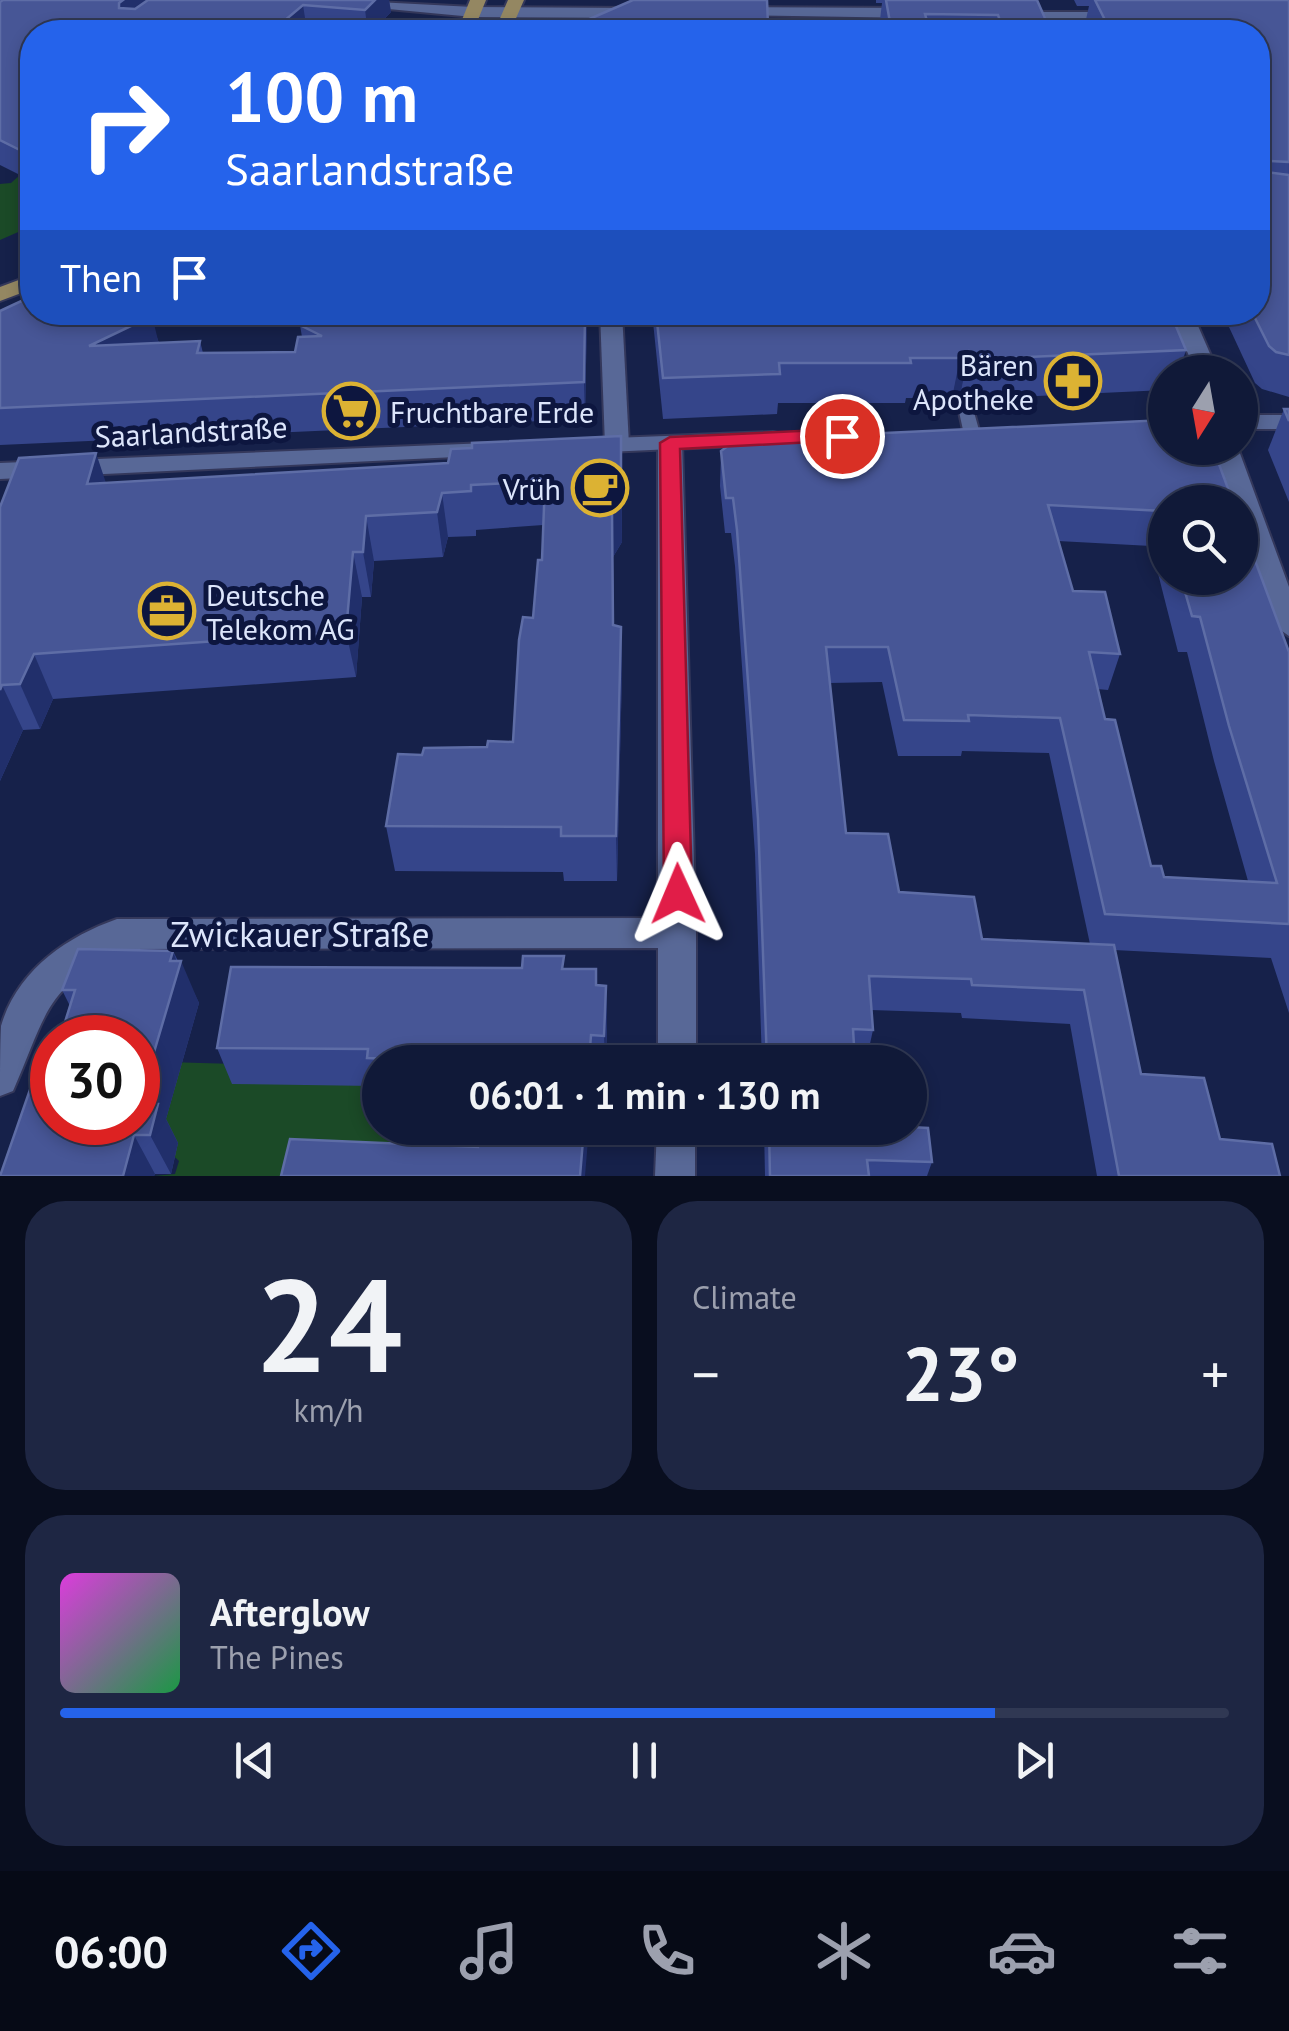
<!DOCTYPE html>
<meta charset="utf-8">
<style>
:root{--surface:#101938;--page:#1e2643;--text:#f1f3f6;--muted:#9ca0ae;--line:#303853;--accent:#2563eb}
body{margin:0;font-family:"PT Sans",sans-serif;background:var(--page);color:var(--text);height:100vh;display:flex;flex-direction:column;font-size:38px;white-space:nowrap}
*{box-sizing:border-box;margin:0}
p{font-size:32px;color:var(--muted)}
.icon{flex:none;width:55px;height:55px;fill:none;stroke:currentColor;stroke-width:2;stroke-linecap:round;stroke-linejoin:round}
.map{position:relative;height:1176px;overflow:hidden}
.panel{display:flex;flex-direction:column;gap:25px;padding:25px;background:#090e1f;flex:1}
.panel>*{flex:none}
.guide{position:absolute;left:20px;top:20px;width:1250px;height:305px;border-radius:40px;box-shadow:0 5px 15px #0003,0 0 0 2px var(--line);background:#2563eb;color:#fff;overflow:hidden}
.needle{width:65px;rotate:191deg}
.buttons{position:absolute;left:1148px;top:355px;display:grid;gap:20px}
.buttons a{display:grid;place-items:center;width:110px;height:110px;border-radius:50%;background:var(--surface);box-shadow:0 5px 15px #0003,0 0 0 2px var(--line);font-size:50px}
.speed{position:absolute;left:30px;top:1015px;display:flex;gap:20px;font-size:50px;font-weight:700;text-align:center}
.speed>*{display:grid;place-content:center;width:130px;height:130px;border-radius:50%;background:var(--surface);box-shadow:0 5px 15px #0003,0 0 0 2px var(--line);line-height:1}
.speed .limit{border:15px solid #d22;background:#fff;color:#111}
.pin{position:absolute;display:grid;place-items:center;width:85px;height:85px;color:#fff;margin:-42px;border:5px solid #fff;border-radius:50%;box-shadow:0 2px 10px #0007}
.me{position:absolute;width:110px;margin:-55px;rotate:359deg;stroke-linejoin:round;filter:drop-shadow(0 0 8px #0008)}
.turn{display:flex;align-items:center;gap:35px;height:210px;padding:0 40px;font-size:45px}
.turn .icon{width:130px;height:130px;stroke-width:2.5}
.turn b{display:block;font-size:70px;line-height:85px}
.then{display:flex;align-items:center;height:95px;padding:0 40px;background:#0003;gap:20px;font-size:38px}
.big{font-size:75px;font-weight:700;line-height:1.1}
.panel .tile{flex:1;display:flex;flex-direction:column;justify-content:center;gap:15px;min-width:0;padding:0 35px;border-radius:40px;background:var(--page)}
.panel .dial{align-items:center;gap:0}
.dial b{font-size:130px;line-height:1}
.song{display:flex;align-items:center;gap:30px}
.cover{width:120px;height:120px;border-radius:15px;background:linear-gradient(135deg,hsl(300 70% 55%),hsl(140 70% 35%))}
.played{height:10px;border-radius:5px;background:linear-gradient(90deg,var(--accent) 80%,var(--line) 80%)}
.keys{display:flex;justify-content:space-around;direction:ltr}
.heat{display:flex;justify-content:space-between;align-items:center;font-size:55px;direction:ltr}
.panel .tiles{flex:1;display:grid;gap:25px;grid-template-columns:1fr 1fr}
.tile:last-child{grid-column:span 2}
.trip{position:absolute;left:362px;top:1045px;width:565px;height:100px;border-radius:50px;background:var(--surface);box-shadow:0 5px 15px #0003,0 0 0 2px var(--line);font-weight:700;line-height:100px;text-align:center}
.tab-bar{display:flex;height:160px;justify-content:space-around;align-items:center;background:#060a16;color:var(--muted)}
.tab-bar .icon{width:70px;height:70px}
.tab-bar .selected{color:var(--accent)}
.tab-bar b{font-size:45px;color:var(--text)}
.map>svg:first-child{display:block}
.green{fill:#1b4a27}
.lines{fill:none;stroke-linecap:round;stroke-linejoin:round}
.service-casing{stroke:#34385b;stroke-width:4}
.minor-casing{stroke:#34385b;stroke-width:4}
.tertiary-casing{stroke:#34385b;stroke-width:4}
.primary-casing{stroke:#34385b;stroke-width:4}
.service{fill:#586897;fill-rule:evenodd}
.minor{fill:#586897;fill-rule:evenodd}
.tertiary{fill:#586897;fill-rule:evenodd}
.primary{fill:#948762;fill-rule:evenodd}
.wall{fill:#35458a;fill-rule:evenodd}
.shaded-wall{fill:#212f6b}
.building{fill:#475696;stroke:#5e6da6;stroke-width:2.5}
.route{fill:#e11d48;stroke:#92132f;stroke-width:2.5}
.labels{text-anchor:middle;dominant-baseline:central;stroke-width:10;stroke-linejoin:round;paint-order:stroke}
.poi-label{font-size:30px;fill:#dce5fb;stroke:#0d163f;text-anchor:end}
.street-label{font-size:30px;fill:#dce5fb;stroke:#0d163f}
.near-street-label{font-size:35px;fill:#dce5fb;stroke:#0d163f}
</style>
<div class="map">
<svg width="1289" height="1176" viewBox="0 0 1289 1176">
<rect width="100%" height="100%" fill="#16214a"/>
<!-- green -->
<g class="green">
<path d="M20,175L32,181V226L0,240V184L11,183Z"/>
<path d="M167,1062L235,1064L378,1086L380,1128H495L485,1176H154L175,1174L179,1161L159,1142Z"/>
</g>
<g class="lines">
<!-- service casing -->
<g class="service-casing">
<g id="service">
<path d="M557,18L562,21L559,32H549L552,21Z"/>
<path d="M963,394L970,398L979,430L976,433L971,435L963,430L956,398Z"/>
</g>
</g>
<!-- minor casing -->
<g class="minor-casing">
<g id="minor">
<path d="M338,0L473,7L638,8L646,13L638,18L473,17L346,5Z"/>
<path d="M726,7L918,8L926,13L918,18L731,15L726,13Z"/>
<path d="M1001,12H1123L1131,17L1123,22L1006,20L998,15Z"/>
<path d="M600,312H622L629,445L617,452L605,445Z"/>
<path d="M1170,312H1192L1218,372H1196Z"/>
<path d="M670,436L682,443L696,933V1062H658V948L121,949C43,989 46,1017 13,1091L0,1096C0,1075 0,1046 1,1026C17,971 66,937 117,919L658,918V443Z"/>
<path d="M1214,448H1238L1289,587V636L1275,626L1240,525V502H1232Z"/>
<path d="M657,1128H695V1176H655Z"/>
</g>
</g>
<!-- tertiary casing -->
<g class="tertiary-casing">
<g id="tertiary">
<rect x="1240" y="415" width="49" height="14"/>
<path d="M773,432L782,434L785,439L782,444L586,453L574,446L586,439Z"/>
<path d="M488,443L497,445L500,450L497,455L0,479V463Z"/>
</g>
</g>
<!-- primary casing -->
<g class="primary-casing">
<g id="primary">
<path d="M470,0H486L473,32H457Z"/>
<path d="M508,0H524L510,32H494Z"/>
<path d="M32,275V289L0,301V287Z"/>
</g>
</g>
<!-- service -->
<use href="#service" class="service"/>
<!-- minor -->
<use href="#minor" class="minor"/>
<!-- tertiary -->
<use href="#tertiary" class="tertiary"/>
<!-- primary -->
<use href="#primary" class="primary"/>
</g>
<!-- wall -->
<g class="wall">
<path d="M0,0H389L391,12L372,32L307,31L32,32V181L0,165Z"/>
<path d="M876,0H1037L1051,32H564V30L768,25L881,28L880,20L882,3H876Z"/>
<path d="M1074,0H1289V397L1262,389L1255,383L1222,312H1258V32H1089L1085,24L1089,6H1077Z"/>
<path d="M0,311L32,312H151L148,314L159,343L200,341L203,353L295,352L302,337L300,325L587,312L585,419L0,445Z"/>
<path d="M652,312H948L952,315L951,312H1170L1186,350L1179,372H1165V390L997,398H974L961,391L952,398H906L905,403H778L777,414L663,419Z"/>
<path d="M1284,409H1289V502L1268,450Z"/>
<path d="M621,436L622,542L613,557L614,625L621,627L622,672L617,881H564L563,872L395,871L386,826L422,755L487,747L513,742L542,560L543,525L476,530V536L448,537L443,557L374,561L371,597H362L356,677L53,699L40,729L23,730L0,781V507L106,483L448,463Z"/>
<path d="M721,451L1165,502V578H1240L1289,652V1013L1271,958L1114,950L1141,1074L1220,1139L1280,1176H1097L1070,1024L962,1018L961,1013L871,1010L873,1030L866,1062H762L755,854L735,566L731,533H725L720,486ZM1058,541L1151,546L1178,652H1187L1214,761L1248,881L1164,877L1151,866L1105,719L1097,689L1108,690L1120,654L1073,591ZM882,682L898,756H961L962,751L1049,753L1090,944L982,939L899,892L846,833L829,683Z"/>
<path d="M173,951L199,1003L166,1119L178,1143L171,1174H155L154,1176H0L52,1122L70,1006L62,990Z"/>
<path d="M565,969L597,985L606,986L607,1023L606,1062H380V1094H377L374,1086L232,1084L217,1048Z"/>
<path d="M910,1127L932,1162L927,1176H765L764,1128Z"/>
</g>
<!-- shaded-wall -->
<g class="shaded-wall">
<path d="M123,0H165L125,32L119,8V3Z"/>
<path d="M375,0H389L391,12L372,32H368L365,10Z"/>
<path d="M303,5L307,31L305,32H271Z"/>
<path d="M228,312H241L230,318Z"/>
<path d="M585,312H587L585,419L584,382Z"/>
<path d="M152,316L161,352L89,346Z"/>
<path d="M969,351L961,391L952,398L960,358Z"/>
<path d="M621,436L622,542L613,557L612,512Z"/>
<path d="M96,453L111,498L87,484Z"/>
<path d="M442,493L448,537L443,557L437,512Z"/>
<path d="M366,516L374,561L371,597L363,552Z"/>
<path d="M353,552L362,597L356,677L346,632Z"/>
<path d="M621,627L622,672L617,881L616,836Z"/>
<path d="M34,654L53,699L40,729L20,684Z"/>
<path d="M2,685L23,730L0,781V690Z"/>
<path d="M173,951L179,968L181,961L199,1003L166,1119L178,1143L171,1174L150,1135L139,1103Z"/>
<path d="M606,986L607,1023L605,1062L604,1036Z"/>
<path d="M584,1128H589L585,1176H580Z"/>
<path d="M134,1135L155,1174L154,1176H123Z"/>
</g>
<!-- building -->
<g class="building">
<path d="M3,0H123L119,3V8L135,9L148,0H375L365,10L303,5L271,32H32V156L0,140V2Z"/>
<path d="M633,0H767L768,25L891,28L886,0H1037L1051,32H1004L998,15L925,14L930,32H566L564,30Z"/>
<path d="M1095,0H1289V162L1269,161L1266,172L1289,175V355L1276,352L1269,346L1252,312H1258V32H1111Z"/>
<path d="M32,296V312H144L152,316L89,346L200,341L197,353L295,352L298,337L322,336L300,325L302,312H585L584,382L0,408V311Z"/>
<path d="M656,312H948L964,320L969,312H1170L1186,350L1006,358H982L969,351L960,358H910L911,363H779L780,374L663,378Z"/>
<path d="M1284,409H1289V421Z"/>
<path d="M1165,420V448H1213L1233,502H1165V519L1163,511L1048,505L1073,591L1105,592L1120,654L1089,652L1105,719L1115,720L1151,866H1161L1164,877L1277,883L1229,726L1200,617L1192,616L1181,578H1240V520L1289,652V924L1105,914L1060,718L968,715L969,721L904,720L888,647H826L846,833L888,834L899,892L974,897L982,939L1114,945L1141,1074L1204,1078L1220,1139L1272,1144L1280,1176H1119L1084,990L972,985L971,979L869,976L873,1030L853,1029L855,1062H767L758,819L737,530L733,498H726L721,451L736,440Z"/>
<path d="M621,436V498L612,512L613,625L621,627L616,836H561V827L386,826L398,754L422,755L424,748L487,747L488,741L513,742L519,640L523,617L533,618L538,560H542L545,481L471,485V491L442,493L437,512L366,516L363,552H353L346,632L34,654L20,684L2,685L0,690V507L19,458L96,453L87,484L448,463L451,449L472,448V443Z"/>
<path d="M78,949L173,951L170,961H181L139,1103L158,1104L150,1135H134L123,1176H0L42,1055H52V1122H138V1038H60L75,990H62Z"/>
<path d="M523,956H564L562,969H596V985L606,986L604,1036L591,1035L589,1062H475L367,1058L368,1049L217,1048L231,967L522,968Z"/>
<path d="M910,1127L928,1128L932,1162L867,1160L869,1176H770L769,1128Z"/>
<path d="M482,1128H584L580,1176H281L290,1139L478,1147Z"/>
</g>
<!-- route -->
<path class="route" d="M842,429L853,436L850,440L680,449L692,894L688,903H668L664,894L660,443L670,437Z"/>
<!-- icons -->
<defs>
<g id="pharmacy-ring" transform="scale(2.875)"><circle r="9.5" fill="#0d163f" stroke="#dcb233" stroke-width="1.5"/><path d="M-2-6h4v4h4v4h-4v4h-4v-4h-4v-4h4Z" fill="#dcb233"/></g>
<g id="supermarket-ring" transform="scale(2.875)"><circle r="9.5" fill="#0d163f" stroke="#dcb233" stroke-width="1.5"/><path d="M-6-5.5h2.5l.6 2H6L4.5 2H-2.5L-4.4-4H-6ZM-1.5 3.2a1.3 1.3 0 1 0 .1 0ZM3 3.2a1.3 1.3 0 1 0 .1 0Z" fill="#dcb233"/></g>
<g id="cafe-ring" transform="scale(2.875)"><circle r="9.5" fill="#0d163f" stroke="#dcb233" stroke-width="1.5"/><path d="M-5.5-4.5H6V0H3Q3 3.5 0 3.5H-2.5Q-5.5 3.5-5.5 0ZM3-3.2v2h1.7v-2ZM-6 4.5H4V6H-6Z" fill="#dcb233"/></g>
<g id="office-ring" transform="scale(2.875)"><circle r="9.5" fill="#0d163f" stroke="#dcb233" stroke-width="1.5"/><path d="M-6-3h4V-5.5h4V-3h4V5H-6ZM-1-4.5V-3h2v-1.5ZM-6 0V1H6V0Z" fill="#dcb233"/></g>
</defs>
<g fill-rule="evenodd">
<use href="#pharmacy-ring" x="1073" y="381"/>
<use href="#supermarket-ring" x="351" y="411"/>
<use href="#cafe-ring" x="600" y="488"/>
<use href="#office-ring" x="167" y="611"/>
</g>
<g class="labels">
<!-- poi labels -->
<g class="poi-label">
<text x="1034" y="364">Bären<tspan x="1034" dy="34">Apotheke</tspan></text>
<text x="390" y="411" text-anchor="start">Fruchtbare Erde</text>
<text x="561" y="488">Vrüh</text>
<text x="206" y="594" text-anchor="start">Deutsche<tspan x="206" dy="34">Telekom AG</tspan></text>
</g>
<!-- street labels -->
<g class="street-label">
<text transform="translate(191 431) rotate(-3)">Saarlandstraße</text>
</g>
<!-- near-street labels -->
<g class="near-street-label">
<text x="300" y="934">Zwickauer Straße</text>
</g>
</g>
</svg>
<div class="buttons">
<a><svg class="needle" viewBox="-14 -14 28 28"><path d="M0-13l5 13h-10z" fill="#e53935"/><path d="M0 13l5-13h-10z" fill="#9ca0ae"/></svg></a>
<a><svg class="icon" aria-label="search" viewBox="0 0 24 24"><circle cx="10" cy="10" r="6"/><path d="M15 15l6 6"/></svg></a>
</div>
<div class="speed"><div class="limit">30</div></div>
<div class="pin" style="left:842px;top:436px;background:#d93025"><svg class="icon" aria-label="arrive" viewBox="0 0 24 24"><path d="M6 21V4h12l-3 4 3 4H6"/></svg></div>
<svg class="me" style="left:678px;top:894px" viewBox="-20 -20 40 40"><path d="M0-17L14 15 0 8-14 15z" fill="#e11d48" stroke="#fff" stroke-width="4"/></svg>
<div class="trip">06:01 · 1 min · 130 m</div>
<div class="guide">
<div class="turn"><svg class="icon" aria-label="right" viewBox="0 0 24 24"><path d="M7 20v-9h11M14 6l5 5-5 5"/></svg><div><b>100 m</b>Saarlandstraße</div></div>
<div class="then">Then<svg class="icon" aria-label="arrive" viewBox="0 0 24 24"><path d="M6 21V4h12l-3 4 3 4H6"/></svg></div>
</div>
</div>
<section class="panel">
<div class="tiles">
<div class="tile dial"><b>24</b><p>km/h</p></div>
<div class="tile"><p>Climate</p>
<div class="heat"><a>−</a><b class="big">23°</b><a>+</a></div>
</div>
<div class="tile">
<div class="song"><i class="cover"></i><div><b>Afterglow</b><p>The Pines</p></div></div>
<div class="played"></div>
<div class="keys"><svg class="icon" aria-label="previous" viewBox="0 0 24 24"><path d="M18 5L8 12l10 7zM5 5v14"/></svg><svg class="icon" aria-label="pause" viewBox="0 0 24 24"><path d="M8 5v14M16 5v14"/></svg><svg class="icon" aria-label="next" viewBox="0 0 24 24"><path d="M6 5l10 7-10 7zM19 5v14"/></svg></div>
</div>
</div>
</section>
<nav class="tab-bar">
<b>06:00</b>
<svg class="icon selected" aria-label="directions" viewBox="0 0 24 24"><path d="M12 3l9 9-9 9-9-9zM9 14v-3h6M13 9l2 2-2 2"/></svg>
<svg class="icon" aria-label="music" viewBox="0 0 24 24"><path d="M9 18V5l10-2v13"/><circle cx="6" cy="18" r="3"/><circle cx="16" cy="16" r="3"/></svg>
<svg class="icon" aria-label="phone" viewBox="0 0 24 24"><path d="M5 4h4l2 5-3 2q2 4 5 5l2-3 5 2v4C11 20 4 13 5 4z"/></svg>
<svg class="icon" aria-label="climate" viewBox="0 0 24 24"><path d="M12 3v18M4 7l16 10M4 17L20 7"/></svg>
<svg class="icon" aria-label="car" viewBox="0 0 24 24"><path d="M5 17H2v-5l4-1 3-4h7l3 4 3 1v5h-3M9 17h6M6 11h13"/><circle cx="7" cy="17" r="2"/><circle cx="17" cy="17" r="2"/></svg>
<svg class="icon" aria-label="filters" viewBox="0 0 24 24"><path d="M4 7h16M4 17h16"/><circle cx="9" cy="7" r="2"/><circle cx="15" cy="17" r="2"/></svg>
</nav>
